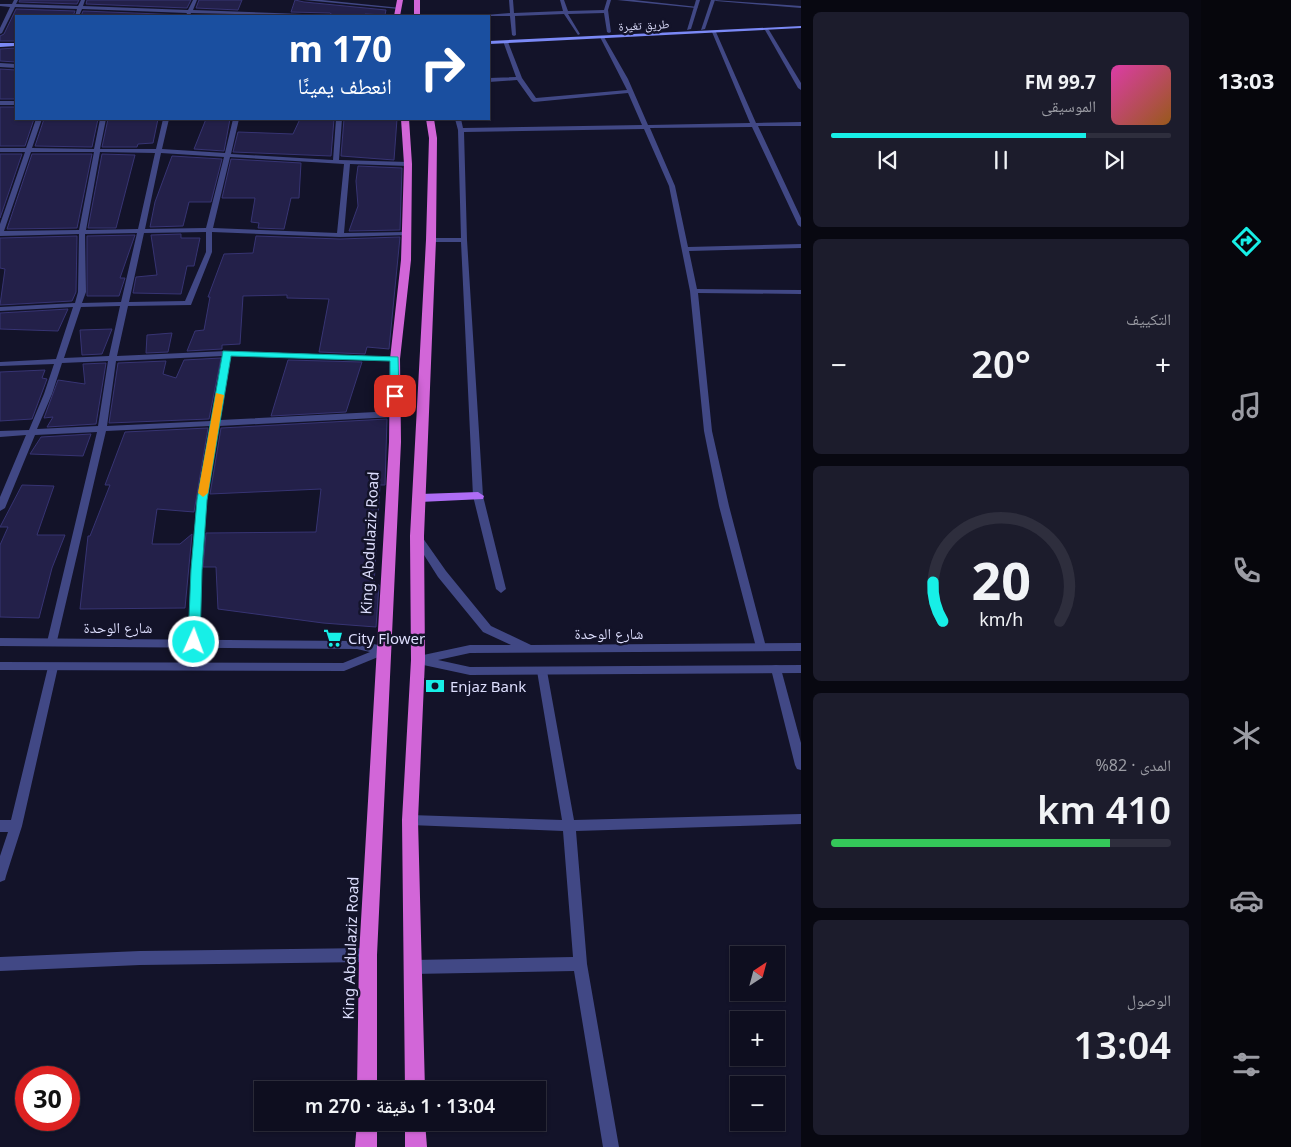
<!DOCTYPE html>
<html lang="ar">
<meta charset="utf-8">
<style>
:root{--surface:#0e0e1f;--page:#1c1c2c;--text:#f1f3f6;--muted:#9b9ca4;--line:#2e2e3d;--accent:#17efe7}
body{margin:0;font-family:"Noto Sans","Noto Naskh Arabic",sans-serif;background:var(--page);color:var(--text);direction:rtl;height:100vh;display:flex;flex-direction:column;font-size:19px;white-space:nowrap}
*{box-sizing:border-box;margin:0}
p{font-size:16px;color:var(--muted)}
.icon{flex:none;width:28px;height:28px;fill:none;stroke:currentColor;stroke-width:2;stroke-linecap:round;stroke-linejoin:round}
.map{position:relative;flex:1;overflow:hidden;direction:ltr}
.details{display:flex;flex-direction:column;gap:12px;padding:12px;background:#080811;width:400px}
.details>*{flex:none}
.top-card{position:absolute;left:15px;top:15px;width:475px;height:105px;border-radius:0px;box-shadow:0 1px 4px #0004,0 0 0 1px var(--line);direction:rtl;background:#1a4fa0;color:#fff;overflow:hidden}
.needle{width:32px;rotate:36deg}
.tools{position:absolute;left:730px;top:946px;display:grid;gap:10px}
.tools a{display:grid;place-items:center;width:55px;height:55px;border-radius:0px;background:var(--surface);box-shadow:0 1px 4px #0004,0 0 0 1px var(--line);font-size:25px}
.speed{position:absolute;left:15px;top:1066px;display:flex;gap:10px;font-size:25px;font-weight:700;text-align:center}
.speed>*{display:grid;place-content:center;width:65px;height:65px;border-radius:50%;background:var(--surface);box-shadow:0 1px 4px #0004,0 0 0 1px var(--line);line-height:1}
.speed .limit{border:8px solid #d22;background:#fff;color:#111}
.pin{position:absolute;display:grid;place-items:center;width:42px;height:42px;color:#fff;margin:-21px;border-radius:10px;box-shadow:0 2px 8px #0006}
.me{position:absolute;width:55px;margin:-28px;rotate:2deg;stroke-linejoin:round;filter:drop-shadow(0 0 4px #0008)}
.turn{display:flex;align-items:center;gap:18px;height:105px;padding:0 15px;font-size:22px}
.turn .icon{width:65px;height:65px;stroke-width:2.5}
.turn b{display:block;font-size:35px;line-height:42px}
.big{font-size:38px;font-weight:600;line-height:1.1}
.details .card{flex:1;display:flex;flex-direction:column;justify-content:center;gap:8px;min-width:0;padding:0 18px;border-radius:8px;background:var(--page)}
.details .dial{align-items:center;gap:0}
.dial svg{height:130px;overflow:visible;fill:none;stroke:var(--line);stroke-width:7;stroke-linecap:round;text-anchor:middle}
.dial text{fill:var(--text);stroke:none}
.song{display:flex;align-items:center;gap:15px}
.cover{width:60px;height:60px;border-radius:8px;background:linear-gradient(135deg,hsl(320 70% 55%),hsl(30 70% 35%))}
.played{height:5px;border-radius:2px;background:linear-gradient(90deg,var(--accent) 75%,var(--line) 75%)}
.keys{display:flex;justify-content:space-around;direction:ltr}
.heat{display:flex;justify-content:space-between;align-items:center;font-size:28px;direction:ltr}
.charge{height:8px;border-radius:4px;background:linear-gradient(90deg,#34c759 82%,var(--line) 0)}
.trip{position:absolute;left:254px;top:1081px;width:292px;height:50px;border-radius:0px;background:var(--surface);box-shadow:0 1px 4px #0004,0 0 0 1px var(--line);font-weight:600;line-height:50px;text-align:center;direction:rtl}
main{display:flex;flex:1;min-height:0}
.tabs{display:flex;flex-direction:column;width:90px;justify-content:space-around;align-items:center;background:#06060c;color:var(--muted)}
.tabs .icon{width:35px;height:35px}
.tabs .current{color:var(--accent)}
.tabs b{font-size:22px;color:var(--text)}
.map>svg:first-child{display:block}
.building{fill:#232049;stroke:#373473}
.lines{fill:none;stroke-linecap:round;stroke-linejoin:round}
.minor{fill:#414885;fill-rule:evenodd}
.tertiary{fill:#414885;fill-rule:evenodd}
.secondary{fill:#7b89f6;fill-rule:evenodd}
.primary{fill:#af6cf5;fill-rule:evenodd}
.trunk{fill:#d266d8;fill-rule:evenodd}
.route{fill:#17efe7;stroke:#0f9b96}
.slow{fill:#f59e0b}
.labels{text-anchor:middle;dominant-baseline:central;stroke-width:5;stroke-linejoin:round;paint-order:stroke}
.far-street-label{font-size:12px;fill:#dddefd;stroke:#131329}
.street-label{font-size:15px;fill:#dddefd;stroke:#131329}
.poi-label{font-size:15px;fill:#dddefd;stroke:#131329;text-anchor:start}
</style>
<main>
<nav class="tabs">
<b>13:03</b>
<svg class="icon current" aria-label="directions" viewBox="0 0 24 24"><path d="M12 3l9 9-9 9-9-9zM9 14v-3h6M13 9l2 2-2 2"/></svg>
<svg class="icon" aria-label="music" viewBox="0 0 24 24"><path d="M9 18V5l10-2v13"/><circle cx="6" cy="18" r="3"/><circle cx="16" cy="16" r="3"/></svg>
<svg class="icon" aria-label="phone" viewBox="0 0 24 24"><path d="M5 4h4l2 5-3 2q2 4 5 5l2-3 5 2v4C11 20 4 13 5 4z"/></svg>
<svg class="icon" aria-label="climate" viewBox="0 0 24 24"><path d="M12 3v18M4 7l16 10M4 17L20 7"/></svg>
<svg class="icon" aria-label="car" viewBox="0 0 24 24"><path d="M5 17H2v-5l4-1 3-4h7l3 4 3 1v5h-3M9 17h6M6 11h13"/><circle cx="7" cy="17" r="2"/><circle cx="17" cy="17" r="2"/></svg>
<svg class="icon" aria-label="filters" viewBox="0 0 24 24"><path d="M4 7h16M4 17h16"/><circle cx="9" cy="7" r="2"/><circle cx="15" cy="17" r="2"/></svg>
</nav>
<section class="details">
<div class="card">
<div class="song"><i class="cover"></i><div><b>99.7 FM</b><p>الموسيقى</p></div></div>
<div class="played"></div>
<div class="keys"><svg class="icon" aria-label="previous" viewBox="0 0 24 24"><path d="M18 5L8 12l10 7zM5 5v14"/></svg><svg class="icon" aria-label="pause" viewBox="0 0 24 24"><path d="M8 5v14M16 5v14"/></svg><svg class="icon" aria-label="next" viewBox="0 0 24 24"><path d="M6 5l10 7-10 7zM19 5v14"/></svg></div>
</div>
<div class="card"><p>التكييف</p>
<div class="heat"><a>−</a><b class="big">20°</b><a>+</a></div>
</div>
<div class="card dial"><svg viewBox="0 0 100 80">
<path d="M14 69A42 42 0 1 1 86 69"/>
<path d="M14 69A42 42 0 0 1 8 45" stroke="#17efe7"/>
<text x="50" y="56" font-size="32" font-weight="700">20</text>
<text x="50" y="72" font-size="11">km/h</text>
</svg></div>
<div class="card"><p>المدى · 82%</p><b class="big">410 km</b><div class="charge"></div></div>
<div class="card"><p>الوصول</p><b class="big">13:04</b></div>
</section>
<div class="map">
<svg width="801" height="1147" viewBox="0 0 801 1147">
<rect width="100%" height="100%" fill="#131329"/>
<!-- building -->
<g class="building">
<path d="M20,0H79L77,4L19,2Z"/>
<path d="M87,0H191L187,8L86,4Z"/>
<path d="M199,0H242L238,10L196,8Z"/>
<path d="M295,0L304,2L386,10L385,15L365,14V16H334L330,13L291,12Z"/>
<path d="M16,9L75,11L73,16H16V41H0V36L4,34Z"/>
<path d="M83,11L184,15L185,16H81Z"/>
<path d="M16,48V62L0,61V49Z"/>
<path d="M0,69L16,70V99H0Z"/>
<path d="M0,107H16V119H34L25,146H0Z"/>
<path d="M44,119H98L92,147L35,146Z"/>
<path d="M108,119H158L153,143L138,144L137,147H102Z"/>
<path d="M206,119H230L224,151L194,149Z"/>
<path d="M300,119H334L331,156L233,152L238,132L293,134Z"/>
<path d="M344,119H397L394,160L341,156Z"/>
<path d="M0,154H22L0,218Z"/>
<path d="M32,154H92L77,228L7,229Z"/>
<path d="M102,154L135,155L116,228H88Z"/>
<path d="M172,156L222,159L211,202H189L183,226L150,227L155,202Z"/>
<path d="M231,159L301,163L299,198H291L284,229L258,228L259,223L251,222L255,198H222Z"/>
<path d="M358,166L402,168L400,230L349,231L358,206L356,181Z"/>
<path d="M181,234V238H200L194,266H187L181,294L133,293L136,277L157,275L151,235Z"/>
<path d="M135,235L120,278H125L119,296H87V236Z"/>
<path d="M77,236L76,292L72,301L0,305L5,269L0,268V238Z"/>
<path d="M256,236L340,239L400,237L389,349L367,347L365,354L319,352L329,299L287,298V295L243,296L240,344L222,345V349L187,351L195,331L204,330L210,297H208L224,254L253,253Z"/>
<path d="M68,309L58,331L0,329V313Z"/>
<path d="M112,329L102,354L82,355L80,330Z"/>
<path d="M172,333L168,352L146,353L147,335Z"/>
<path d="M221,358L209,419L109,423L118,363L166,361L163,374L176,378L184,360Z"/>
<path d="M288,360L362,362L346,412L271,416Z"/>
<path d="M106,363L96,424L47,427L53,417L44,418L58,380L85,384L83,364Z"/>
<path d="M45,370L42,378L47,379L32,419L0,421V372Z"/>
<path d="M387,419L385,485H380L374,585H379L376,627L323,623L218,609L216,567H203L206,533L316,532L321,489L210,494L221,428Z"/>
<path d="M208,428L194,512L157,509L152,544H180L192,534L185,608L80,609L88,536H90L110,485H105L125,432Z"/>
<path d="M91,434L83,456L30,454L41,437Z"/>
<path d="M22,485L54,486L37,535H65L52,568L39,618L0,617V545L8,527H0Z"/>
</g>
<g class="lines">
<!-- minor -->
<g class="minor">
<path d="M14,0H18L16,4L78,6L81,0H85L83,6L188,10L193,0H197L193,10L330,15L332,16L191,13L190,16H187L186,15L187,13L82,9L79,16H75L77,9L15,7L2,33L0,34V28L10,7L0,6V4H12Z"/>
<path d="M304,0H322L401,8L399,9Z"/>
<path d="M509,0H513L514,13L563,11L560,0H564L568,11L604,10L607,0H611L608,10L611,32L609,33L607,32L604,13L568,14L580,34L578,35L564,14L515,16L516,35L514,36L512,35L510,16H473L510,13Z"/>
<path d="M617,0H634L698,7L696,8Z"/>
<path d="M714,0L801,6V8L716,1Z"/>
<path d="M767,29L769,30L801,83V90L798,88L765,30Z"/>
<path d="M714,31L716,32L756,123L801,122V126H758L801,218V227L798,225L752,127L650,128L675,186L688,247L801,244V248L689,251L697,289L801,290V294L698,293L712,431L729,506L766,647L765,650H757L756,647L719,506L704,431L690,291L669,186L644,129L464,132L467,240L483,496L506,589L501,593L496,589L473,496L461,242H431L428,240L431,238H461L458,130L455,119H461L463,128L642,125L628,93L534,102L532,101L517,80L489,82V78L516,77L503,41L508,42L522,78L536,98L627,90L600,37L602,36L604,37L628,79L648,125L750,123L712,32Z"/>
<path d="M0,63L16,64V68L0,67Z"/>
<rect x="0" y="101" width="16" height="4"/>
<path d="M36,119H42L32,148L94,149L100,119H106L100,149H156L163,119H169L162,149L225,153L233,119H239L231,154L333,160L336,119H342L339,160L408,162L411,164L408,166L350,164L344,233L406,232L408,233V235L340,237L212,232V252L191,305L128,306L117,356L227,351L395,357L399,359L395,361L231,356L220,420L395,411L399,414L395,417L219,426L207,500L201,570L199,642L198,645H190L189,642L191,570L197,500L210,426L106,431L56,645H48L47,642L97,432L35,435L5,508L0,511V497L26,435L0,437V431L29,430L44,394L54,364L0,366V362L56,359L73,307L0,311V307L75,303L78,292L79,234L0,236V224L25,152H0V148H26ZM31,152H94L79,230L4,231ZM100,152L155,153L138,229L86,230ZM161,153L224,157L206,228L145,229ZM230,157L344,164L337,233L213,228ZM206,232V252L185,301L129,302L144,233ZM137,233L121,302L82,303L86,292L85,234ZM120,306L109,356L64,358L81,307ZM223,356L211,421L107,426L116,361ZM108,361L98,426L37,429L52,394L62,363Z"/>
<path d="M53,663L57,664L58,667L22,826L6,876L5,880L0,882V856L8,832H0V820H11L48,667L49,664Z"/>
<path d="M776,665L780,666L781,669L801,743V770L797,769L795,765L771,669L772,666Z"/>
<path d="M542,667L546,668L547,671L574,820L801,814V824L576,831L587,964L619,1147H603L574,971L412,974L407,972L405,967L407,962L412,960L573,957L563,831L410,825L406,824L404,820L406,816L410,815L562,820L537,671L538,668Z"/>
<path d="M368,948L373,950L375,955L373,960L368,962L140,965L0,971V957L140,951Z"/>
</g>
<!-- tertiary -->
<g class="tertiary">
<path d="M696,0H700L691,29L687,30Z"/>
<path d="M711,0H715L705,29L701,30Z"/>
<path d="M417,533L420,534L446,571L491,626L531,645L801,643V651L470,653L438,660L470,667L801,665V673L470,675L414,663L413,660L414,657L470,645H511L483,632L438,577L412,536Z"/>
<path d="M0,638L357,641L384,646L388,647L389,650L388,653L344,671L0,670V662L343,663L370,652L357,649L0,646Z"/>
</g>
<!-- secondary -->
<g class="secondary">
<path d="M801,26V28L489,44V41Z"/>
<path d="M0,43H16V46L0,47Z"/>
</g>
<!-- primary -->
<path class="primary" d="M478,492L484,496L483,499L420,502L414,498L420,494Z"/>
<!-- trunk -->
<g class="trunk">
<path d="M397,0H403L400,16H394Z"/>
<rect x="414" y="0" width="6" height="16"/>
<path d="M401,119H409L412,164L411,260L400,359L401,442L377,955V1090H357L359,955L389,442L390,359L401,260L404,164Z"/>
<path d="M426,119H434L437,138L436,240L424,536L425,660L418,820L425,1090H405L402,820L411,660L410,536L426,240L429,138Z"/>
<path d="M357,1122H377V1147H355Z"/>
<path d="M405,1122H425L427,1147H405Z"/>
</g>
</g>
<!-- route -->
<path class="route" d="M223,351L398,357L399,396L395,398L390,396V361L231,356L207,500L202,570L200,642L194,647L188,642L191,570L197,500Z"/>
<!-- slow -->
<path class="slow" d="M216,393L224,395L208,493L203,497L198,493Z"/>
<!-- icons -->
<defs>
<g id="supermarket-bare" transform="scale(1.5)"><path d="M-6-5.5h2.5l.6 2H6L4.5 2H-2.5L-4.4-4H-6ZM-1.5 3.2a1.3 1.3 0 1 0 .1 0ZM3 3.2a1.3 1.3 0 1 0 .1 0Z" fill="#17efe7" stroke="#131329" stroke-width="2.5" paint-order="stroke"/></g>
<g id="bank-bare" transform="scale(1.5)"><path d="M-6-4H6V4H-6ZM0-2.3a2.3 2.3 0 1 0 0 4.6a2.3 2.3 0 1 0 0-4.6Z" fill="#17efe7" stroke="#131329" stroke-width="2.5" paint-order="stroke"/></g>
</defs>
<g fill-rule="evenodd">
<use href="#supermarket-bare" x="333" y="638"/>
<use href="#bank-bare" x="435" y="686"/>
</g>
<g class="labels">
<!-- far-street labels -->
<g class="far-street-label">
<text transform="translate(644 25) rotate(-3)">طريق تغيرة</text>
</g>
<!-- street labels -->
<g class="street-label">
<text transform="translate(369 543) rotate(-87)">King Abdulaziz Road</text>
<text x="118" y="627">شارع الوحدة</text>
<text x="609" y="633">شارع الوحدة</text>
<text transform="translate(350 948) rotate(-88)">King Abdulaziz Road</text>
</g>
<!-- poi labels -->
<g class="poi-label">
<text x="348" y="638">City Flower</text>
<text x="450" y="686">Enjaz Bank</text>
</g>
</g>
</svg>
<div class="tools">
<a><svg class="needle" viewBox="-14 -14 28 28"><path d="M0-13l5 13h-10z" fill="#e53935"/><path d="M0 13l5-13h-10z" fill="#9b9ca4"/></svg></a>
<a>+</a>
<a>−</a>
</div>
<div class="speed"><div class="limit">30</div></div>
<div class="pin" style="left:395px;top:396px;background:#d93025"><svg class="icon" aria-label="arrive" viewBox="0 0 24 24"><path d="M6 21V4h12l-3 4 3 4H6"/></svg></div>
<svg class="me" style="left:194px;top:642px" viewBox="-20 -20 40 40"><circle r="17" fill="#17efe7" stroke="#fff" stroke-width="3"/><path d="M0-11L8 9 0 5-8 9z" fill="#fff"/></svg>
<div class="trip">13:04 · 1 دقيقة · 270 m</div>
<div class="top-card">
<div class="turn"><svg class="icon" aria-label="right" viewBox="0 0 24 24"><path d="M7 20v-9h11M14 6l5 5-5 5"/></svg><div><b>170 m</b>انعطف يمينًا</div></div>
</div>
</div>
</main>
